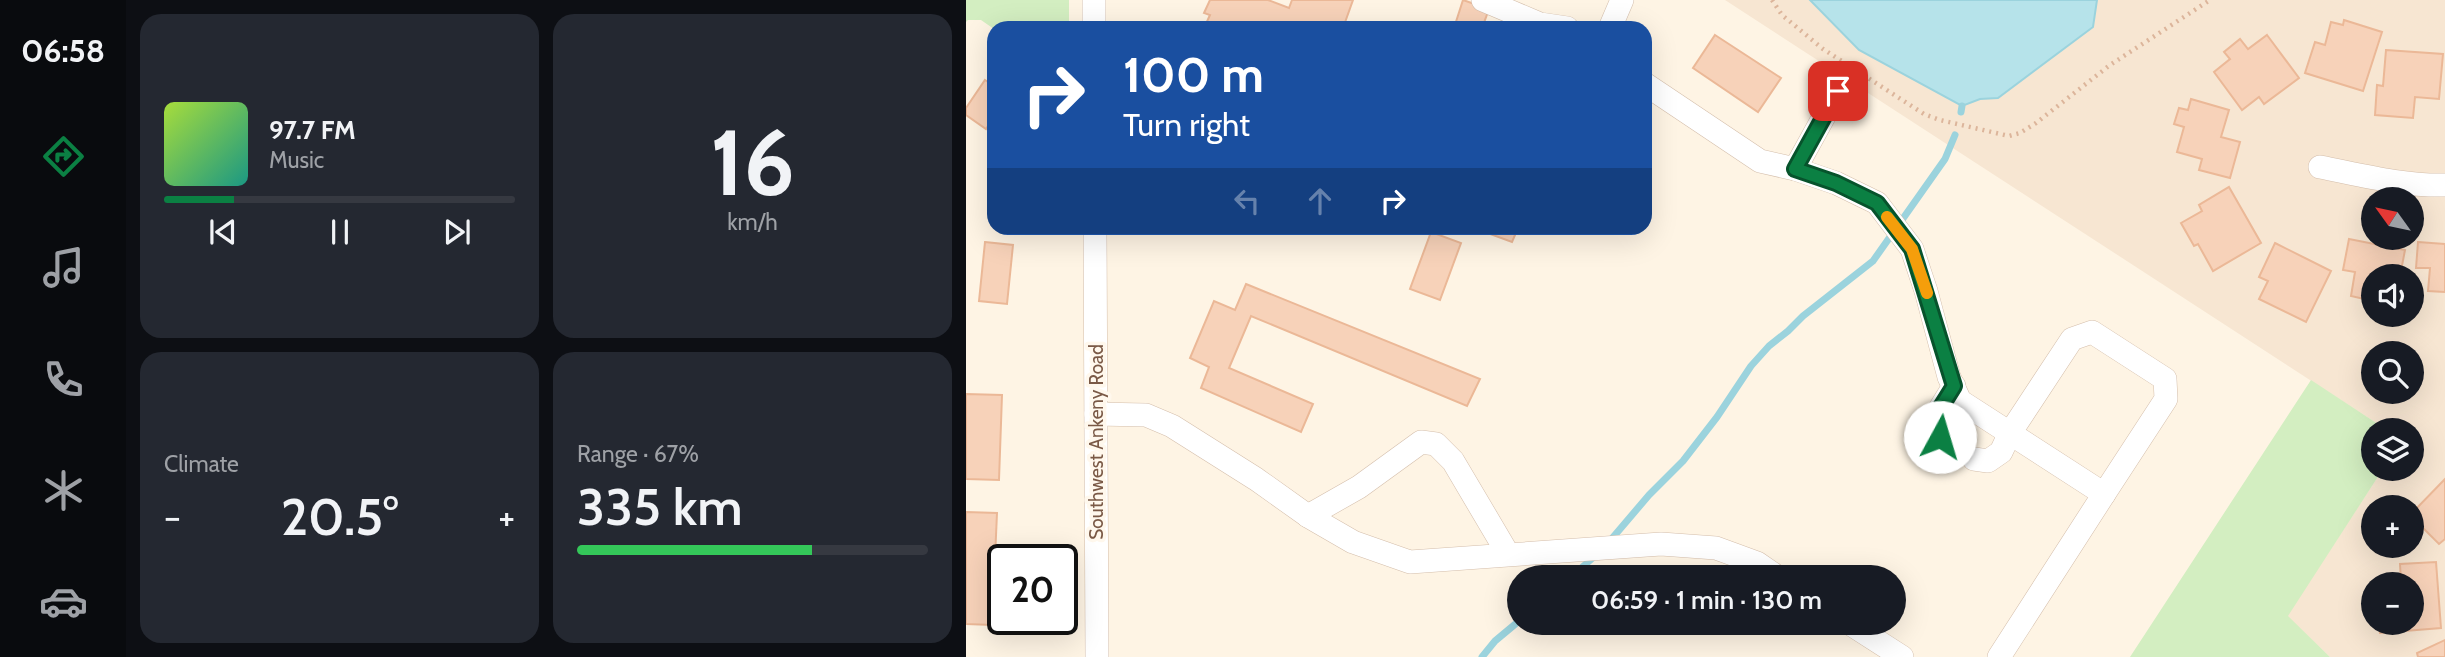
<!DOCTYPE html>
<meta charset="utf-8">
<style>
:root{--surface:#171b24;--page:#242831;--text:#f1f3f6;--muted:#9ea1a6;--line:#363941;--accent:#0b8043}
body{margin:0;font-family:Cabin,sans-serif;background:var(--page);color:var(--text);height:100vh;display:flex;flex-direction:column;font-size:26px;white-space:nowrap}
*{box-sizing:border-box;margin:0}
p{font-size:23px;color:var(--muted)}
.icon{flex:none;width:38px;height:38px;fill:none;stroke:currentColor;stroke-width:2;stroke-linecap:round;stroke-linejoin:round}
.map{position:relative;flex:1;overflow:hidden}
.sheet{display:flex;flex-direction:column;gap:14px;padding:14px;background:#0d0f14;width:840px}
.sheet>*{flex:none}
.banner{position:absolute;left:21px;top:21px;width:665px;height:214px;border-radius:21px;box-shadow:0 7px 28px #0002;background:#1a4fa0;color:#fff;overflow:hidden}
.needle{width:46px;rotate:303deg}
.controls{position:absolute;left:1395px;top:187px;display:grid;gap:14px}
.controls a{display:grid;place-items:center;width:63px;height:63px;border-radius:50%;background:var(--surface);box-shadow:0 7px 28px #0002;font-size:35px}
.speed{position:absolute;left:21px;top:544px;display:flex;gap:14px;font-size:35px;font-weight:700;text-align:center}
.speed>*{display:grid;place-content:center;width:91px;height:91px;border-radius:50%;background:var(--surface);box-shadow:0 7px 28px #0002;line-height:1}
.speed .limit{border:4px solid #111;border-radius:10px;background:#fff;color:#111}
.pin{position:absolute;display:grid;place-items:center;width:60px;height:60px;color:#fff;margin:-30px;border-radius:14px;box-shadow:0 4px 10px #0006}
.me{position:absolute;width:77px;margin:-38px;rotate:6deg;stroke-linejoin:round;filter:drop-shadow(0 0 5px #0008)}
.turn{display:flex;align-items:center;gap:24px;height:147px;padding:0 21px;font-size:32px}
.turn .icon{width:91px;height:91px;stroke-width:2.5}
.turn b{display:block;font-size:49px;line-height:60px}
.lanes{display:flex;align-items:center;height:66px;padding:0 21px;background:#0003;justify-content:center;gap:35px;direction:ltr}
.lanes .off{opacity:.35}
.big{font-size:52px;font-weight:600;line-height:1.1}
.sheet .tile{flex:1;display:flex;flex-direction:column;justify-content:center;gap:10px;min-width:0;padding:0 24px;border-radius:21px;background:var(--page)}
.sheet .dial{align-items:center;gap:0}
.dial b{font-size:91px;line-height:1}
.song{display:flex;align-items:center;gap:21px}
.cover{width:84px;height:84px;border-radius:10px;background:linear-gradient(135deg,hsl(80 70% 55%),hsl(170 70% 35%))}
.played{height:7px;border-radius:4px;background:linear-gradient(90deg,var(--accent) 20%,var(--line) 20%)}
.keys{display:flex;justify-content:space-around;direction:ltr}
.heat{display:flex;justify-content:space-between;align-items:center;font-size:38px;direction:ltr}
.charge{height:10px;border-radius:5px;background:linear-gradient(90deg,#34c759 67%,var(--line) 0)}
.sheet .tiles{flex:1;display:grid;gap:14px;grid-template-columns:repeat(2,1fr)}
.trip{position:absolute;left:541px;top:565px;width:399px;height:70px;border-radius:35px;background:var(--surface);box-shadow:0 7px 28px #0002;font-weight:600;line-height:70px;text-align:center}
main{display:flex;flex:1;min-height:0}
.tab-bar{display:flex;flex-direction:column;width:126px;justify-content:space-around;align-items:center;background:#090b0e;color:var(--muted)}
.tab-bar .icon{width:49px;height:49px}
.tab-bar .active{color:var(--accent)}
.tab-bar b{font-size:32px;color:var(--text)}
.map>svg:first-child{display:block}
.residential{fill:#f7e6d2;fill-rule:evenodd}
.green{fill:#d3eec1}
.water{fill:#b6e3ea;stroke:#9bd3dd;stroke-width:2}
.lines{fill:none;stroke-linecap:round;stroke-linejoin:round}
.stream{stroke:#9bd3dd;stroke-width:7}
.building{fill:#f7d2b9;stroke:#ebb897;stroke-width:2}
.minor-casing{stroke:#d4beab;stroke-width:24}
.path{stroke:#dcb59b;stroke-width:4.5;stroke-dasharray:2 5;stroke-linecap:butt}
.minor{stroke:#fff;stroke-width:23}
.route-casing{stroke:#07532c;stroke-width:18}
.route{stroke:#0b8043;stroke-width:12}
.slow{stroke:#f59e0b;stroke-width:12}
.labels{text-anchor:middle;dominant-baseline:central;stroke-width:7;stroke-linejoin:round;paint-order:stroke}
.street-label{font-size:19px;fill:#7a5946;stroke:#fff8ed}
</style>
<main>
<nav class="tab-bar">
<b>06:58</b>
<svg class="icon active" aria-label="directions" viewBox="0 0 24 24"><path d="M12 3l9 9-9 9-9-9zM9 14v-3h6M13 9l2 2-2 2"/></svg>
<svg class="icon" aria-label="music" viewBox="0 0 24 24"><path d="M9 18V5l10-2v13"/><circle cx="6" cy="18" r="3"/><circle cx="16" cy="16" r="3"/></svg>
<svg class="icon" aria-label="phone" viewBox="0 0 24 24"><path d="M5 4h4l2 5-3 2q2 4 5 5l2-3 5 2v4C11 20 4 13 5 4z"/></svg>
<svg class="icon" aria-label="climate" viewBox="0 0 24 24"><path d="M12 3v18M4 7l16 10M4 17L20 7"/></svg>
<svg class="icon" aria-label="car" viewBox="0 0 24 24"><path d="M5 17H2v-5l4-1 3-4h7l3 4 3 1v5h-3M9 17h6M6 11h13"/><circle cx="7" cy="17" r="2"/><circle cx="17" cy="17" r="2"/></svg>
</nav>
<section class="sheet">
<div class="tiles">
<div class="tile">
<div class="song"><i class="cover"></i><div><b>97.7 FM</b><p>Music</p></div></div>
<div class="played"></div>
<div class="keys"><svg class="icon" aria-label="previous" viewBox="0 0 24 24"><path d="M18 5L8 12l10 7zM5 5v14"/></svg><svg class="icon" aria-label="pause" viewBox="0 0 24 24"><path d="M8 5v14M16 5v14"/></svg><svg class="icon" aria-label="next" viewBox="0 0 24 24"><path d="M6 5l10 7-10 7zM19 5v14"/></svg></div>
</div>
<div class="tile dial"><b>16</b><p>km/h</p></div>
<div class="tile"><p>Climate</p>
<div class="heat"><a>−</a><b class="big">20.5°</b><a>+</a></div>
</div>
<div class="tile"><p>Range · 67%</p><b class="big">335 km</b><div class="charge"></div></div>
</div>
</section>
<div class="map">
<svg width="1479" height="657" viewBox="0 0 1479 657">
<rect width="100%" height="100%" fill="#fef4e4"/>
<!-- residential -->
<path class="residential" d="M759,0H1479V657H1364L1321,616L1417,469H1446V430H1421ZM1407,200H1446V238H1407ZM1407,276H1446V315H1407ZM1407,354H1446V392H1407ZM1407,508H1446V546H1407ZM1407,584H1446V623H1407Z"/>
<!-- green -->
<g class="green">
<path d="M0,0H103V28L28,29L15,20H2L0,22Z"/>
<path d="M1345,380L1421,430H1407V469H1417L1322,616L1364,657H1164Z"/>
</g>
<!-- water -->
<path class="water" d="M844,0H1131L1127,27L1032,98L1014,99L996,106L893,50Z"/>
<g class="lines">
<!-- stream -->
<g class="stream">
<path d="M995,112L996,106"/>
<path d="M643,542L683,495L717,461L751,417L785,366L803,346L822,331L837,316L907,261L979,159L989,135"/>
<path d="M604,578L630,555"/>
<path d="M516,657L529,641L553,621"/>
</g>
</g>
<!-- building -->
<g class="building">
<path d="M244,0H302L323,8L326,0H387L377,28H238L244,15L238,13Z"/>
<path d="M497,0L523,9L516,28H488Z"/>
<path d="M1378,20L1416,32L1397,91L1339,73L1349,42L1359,45L1365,22L1377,25Z"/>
<path d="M749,35L815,78L792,112L727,68Z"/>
<path d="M1301,35L1333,78L1298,104L1293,97L1276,110L1248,72L1264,59L1258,52L1274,39L1282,49Z"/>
<path d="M1420,50L1477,54L1473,99L1449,97L1447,118L1409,115L1411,85L1417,86Z"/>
<path d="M19,80L28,86V117L20,129L0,115V108Z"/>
<path d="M1225,99L1263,110L1255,137L1274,142L1264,178L1233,170L1236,159L1211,152L1218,127L1208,124L1213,108L1222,110Z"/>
<path d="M1263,187L1295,243L1247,271L1232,244L1228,246L1215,223L1236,211L1233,205Z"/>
<path d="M508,228H566L564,233L552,228L546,242Z"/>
<path d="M465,232L495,243L474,300L444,289Z"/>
<path d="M1383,239L1439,250L1434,276H1407V301L1385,296L1389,272L1377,270Z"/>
<path d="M19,242L47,245L41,304L13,301Z"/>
<path d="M1452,242L1479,244V292L1462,291L1464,268H1450Z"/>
<path d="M1309,243L1365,271L1340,322L1293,299L1302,281L1293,277Z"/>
<path d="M280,284L514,379L501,406L285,316L263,368L347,404L335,432L235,388L243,367L224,358L248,301L269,310Z"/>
<path d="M0,394L36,395L33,480L0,479Z"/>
<path d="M1479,479V539L1473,544L1446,517V513Z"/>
<path d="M0,512L31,513L26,625L0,624Z"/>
<path d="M1470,562L1475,628L1414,633L1413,623H1446V584L1410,583L1435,582L1434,564Z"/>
<path d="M1479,640V657H1452L1451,653Z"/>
</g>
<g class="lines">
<!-- minor casing -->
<g class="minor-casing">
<g id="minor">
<path d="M128,0V28"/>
<path d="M517,0L574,24L601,28"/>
<path d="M644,28L656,0"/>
<path d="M679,84L794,161L829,169L872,91"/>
<path d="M1354,167C1395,175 1437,186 1479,185"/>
<path d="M829,169L870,183L911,203L946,249L960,291L983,377L994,401L1138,494L1200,399L1199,379L1126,332L1106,339L1044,433L1035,452L1022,461L1008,459"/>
<path d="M129,228L131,657"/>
<path d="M130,414L180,415L206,426L290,479L342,516L387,542L444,562L695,544L750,548L791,563L813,578"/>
<path d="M985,445L974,437L970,415L988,386"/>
<path d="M342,516L393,487L455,442L470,444L487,461L542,554"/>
<path d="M883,623L936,657"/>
<path d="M1033,657L1138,494"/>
</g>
</g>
<!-- path -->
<path class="path" d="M806,0L816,15L857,49L958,114L974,120L1043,136L1054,133L1070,123L1144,65L1244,0"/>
<!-- minor -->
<use href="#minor" class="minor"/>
</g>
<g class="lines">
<!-- route casing -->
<g class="route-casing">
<path id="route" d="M872,91L829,169L870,183L911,203L946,249L988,386L970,415L974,437"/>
</g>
<!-- route -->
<use href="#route" class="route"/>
<!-- slow -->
<path class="slow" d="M921,217L946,249L961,293"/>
</g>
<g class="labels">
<!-- street labels -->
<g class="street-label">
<text transform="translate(130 442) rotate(-90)">Southwest Ankeny Road</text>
</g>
</g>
</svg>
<div class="controls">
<a><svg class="needle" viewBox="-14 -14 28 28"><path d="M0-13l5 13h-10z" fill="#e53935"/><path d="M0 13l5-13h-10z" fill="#9ea1a6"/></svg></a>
<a><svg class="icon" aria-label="sound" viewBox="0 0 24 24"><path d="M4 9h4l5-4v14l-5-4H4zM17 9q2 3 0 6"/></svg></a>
<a><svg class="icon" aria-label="search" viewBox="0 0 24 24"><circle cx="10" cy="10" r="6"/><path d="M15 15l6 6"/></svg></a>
<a><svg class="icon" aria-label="layers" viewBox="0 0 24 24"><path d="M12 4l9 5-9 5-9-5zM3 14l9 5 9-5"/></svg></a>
<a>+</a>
<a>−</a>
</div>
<div class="speed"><div class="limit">20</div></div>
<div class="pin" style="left:872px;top:91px;background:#d93025"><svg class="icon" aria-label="arrive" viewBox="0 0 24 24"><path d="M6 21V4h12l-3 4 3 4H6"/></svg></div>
<svg class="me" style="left:974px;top:437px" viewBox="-20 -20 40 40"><circle r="19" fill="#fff"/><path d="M0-13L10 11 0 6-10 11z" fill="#0b8043"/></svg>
<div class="trip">06:59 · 1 min · 130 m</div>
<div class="banner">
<div class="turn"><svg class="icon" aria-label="right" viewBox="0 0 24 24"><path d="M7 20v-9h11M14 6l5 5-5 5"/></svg><div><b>100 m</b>Turn right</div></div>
<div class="lanes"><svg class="icon off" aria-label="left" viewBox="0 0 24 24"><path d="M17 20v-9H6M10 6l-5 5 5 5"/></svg><svg class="icon off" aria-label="ahead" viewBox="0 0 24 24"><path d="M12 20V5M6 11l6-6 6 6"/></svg><svg class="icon" aria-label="right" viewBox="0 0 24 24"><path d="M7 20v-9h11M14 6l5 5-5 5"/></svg></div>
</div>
</div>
</main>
